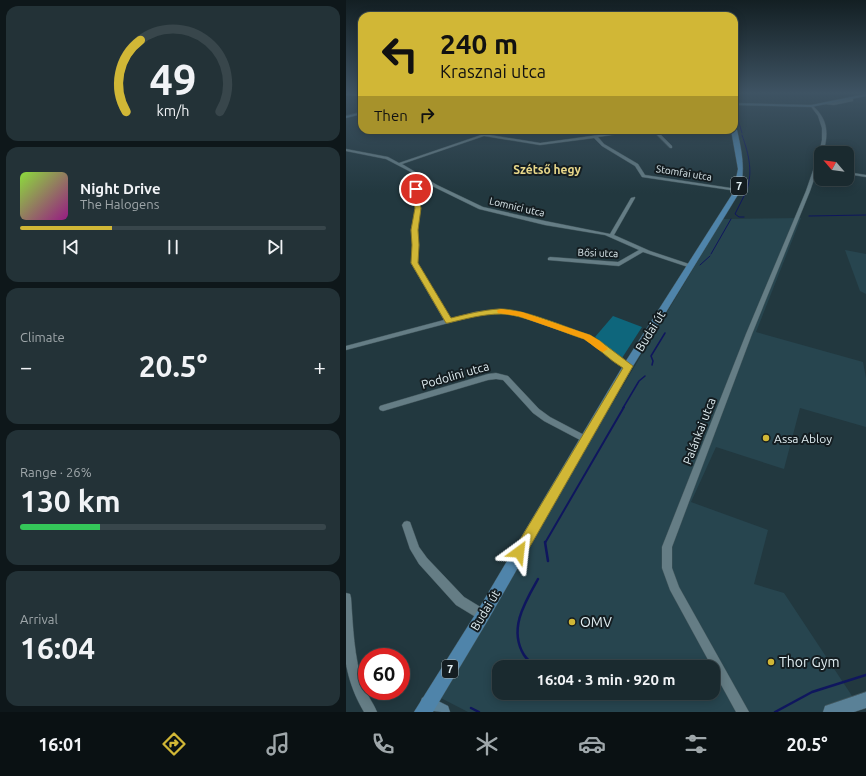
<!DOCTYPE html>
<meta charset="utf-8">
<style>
:root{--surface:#1a2a2f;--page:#233237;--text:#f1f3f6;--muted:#9fa7aa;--line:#38464b;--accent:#d1b736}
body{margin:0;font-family:Ubuntu,sans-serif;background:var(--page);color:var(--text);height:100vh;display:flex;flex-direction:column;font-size:15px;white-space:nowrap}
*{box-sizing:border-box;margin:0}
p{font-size:13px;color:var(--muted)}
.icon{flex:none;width:22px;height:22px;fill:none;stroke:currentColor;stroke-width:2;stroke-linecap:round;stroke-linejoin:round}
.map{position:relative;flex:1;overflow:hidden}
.details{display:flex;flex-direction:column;gap:6px;padding:6px;background:#0e171a;width:346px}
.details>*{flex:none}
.banner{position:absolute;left:12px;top:12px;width:380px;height:122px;border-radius:12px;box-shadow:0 2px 10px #0003,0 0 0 1px var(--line);background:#d1b736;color:#111;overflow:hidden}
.needle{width:26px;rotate:298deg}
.buttons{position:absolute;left:468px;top:146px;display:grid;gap:8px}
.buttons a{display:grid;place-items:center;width:40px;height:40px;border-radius:8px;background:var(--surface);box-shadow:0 2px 10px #0003,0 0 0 1px var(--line);font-size:20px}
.speed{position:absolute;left:12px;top:648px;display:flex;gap:8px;font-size:20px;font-weight:700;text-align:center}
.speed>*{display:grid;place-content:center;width:52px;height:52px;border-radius:50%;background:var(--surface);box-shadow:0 2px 10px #0003,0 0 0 1px var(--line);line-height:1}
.speed .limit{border:6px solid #d22;background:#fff;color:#111}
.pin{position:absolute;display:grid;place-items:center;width:34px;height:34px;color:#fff;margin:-17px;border:2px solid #fff;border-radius:50%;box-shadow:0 1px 4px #0007}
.me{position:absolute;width:44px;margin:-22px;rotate:30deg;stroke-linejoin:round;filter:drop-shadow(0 0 3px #0008)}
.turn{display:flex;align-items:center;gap:14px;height:84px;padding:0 16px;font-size:18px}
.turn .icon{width:52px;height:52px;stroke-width:2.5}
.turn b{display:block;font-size:28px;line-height:34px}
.then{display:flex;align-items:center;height:38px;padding:0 16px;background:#0003;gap:8px;font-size:15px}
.big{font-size:30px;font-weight:700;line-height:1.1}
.details .card{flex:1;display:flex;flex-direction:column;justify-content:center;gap:6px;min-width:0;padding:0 14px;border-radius:12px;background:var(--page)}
.details .dial{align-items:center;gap:0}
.dial svg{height:104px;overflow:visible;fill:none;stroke:var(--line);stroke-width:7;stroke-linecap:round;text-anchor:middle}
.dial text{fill:var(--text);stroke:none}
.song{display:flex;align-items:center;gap:12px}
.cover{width:48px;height:48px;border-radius:6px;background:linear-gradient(135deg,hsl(90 70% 55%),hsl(310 70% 35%))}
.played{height:4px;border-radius:2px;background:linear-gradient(90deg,var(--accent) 30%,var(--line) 30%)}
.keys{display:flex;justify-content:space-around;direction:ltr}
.heat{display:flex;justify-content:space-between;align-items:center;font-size:22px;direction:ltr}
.charge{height:6px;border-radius:3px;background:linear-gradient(90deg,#34c759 26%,var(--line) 0)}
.trip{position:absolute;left:146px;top:660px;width:228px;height:40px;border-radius:12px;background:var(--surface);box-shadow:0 2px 10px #0003,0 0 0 1px var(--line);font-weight:700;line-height:40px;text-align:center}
.dock{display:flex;height:64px;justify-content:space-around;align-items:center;background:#0a1113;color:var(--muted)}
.dock .icon{width:28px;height:28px}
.dock .selected{color:var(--accent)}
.dock b{font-size:18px;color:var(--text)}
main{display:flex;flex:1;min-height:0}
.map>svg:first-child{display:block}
.built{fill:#27454f;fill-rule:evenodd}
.green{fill:#0e667c}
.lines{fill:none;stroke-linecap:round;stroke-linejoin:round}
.stream-far3{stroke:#0f165e;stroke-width:1}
.stream-far2{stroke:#0f165e;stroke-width:1.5}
.stream-far1{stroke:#0f165e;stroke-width:2}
.stream{stroke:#0f165e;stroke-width:2.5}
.street-casing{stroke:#41555b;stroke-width:1}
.secondary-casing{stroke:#41555b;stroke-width:1}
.primary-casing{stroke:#41555b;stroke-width:1}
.street{fill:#657d85;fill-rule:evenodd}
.secondary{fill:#5a8197;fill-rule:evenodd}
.primary{fill:#4f84aa;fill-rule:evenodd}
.route{fill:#d1b736;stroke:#887723}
.slow{fill:#f59e0b}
.poi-dot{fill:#d1b736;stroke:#141d21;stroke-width:1.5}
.labels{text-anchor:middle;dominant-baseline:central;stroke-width:4;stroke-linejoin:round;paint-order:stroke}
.far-street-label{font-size:10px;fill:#e2eff3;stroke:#141d21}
.shield{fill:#141d21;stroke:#a4b0b4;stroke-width:1}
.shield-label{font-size:11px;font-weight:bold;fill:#e2eff3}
.far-quarter-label{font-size:12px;font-weight:bold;fill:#e9d88a;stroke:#141d21}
.street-label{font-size:12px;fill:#e2eff3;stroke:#141d21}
.poi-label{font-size:12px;fill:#e2eff3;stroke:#141d21;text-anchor:start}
.near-poi-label{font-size:14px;fill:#e2eff3;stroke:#141d21;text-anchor:start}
</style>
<main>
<section class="details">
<div class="card dial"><svg viewBox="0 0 100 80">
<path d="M14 69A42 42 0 1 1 86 69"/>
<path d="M14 69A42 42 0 0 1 25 14" stroke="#d1b736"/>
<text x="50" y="56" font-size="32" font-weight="700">49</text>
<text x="50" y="72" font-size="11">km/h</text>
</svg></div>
<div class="card">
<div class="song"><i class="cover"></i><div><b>Night Drive</b><p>The Halogens</p></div></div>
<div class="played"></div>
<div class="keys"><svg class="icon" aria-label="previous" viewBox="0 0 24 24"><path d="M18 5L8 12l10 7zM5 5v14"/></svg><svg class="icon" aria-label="pause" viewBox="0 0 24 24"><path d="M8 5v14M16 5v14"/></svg><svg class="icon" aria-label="next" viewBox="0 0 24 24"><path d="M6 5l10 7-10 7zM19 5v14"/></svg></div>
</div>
<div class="card"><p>Climate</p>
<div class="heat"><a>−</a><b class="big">20.5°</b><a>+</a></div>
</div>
<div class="card"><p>Range · 26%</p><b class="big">130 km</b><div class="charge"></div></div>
<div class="card"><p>Arrival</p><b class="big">16:04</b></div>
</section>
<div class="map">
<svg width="520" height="712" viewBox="0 0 520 712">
<rect width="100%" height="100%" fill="#22383f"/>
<!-- built -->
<g class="built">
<path d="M455,218L410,332L517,362L520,378V427L454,408L438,469L370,447L345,502L422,530L408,584L438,593L514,708L494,712H122L91,696L377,219ZM153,667H367V693H153Z"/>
<path d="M499,250L520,254V294L514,291Z"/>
</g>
<!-- green -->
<path class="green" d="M267,316L296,327L276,358L274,359L249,337Z"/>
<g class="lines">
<!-- stream-far3 -->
<g class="stream-far3">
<path d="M14,93H16"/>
<path d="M389,100L391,101"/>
<path d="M391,116L396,133"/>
<path d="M396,135C403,155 408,174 399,194C396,201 392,207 389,214L393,217H398"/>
<path d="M463,216L520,215"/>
<path d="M365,254L385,219"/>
<path d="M354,265L364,256"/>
</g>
<!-- stream-far2 -->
<g class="stream-far2">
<path d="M306,365L307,361L305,356L319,333"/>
<path d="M277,408L293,381L299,376"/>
</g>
<!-- stream-far1 -->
<path class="stream-far1" d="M199,543L278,407"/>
<!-- stream -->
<g class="stream">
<path d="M199,542L202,561"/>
<path d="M189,667C186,663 181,660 178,655C162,629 179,602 192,579"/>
<path d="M125,708L133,712"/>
<path d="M429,712L466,692L520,675"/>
</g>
<!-- street casing -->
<g class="street-casing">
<g id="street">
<path d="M505,97L507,98V101L488,105L478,104L504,99L503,98Z"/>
<path d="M464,105H466C482,119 483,133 477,153H475V159L464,191L406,334L326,547V568L333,587L403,712H390L367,670V667H366L324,590L316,568V547L400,334L460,191L473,153L476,140V128L472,116Z"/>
<path d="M289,130H299L252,137L258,144L292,164L299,175L391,189L393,190L391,191L296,177L289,166L256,146L248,138L194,145L138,136L56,164L91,185L137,207L199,221L264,234L285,198L289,197V198L268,235L304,251L346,265V267H342L297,252L273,266L202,260V258L204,257L272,262L293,250L259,235L199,225L133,209L82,184L75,187L70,192L74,208L71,230L73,245L71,263L104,319L129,312L154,309L175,313L243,335L274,358L285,364L286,366L285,368H282L269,361L239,339L172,316L154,313L129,316L0,350V346L98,320L65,263L67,245L65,230L70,208L66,192L71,185L79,182L63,171L40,159L0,151V149L42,157L53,163L138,134L194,143Z"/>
<path d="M306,130H310L326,146V148H324Z"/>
<path d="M501,172L520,175V177L501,174Z"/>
<path d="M150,373L162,376L193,409L204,417L242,437L243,439L242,441L239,442L236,441L198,421L187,413L157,380L150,379L142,380L37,411L34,410L33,408L34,406L37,405L142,374Z"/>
<path d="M61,521L64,522L73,547L81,558L118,597L141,611L142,615L141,619L137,620L133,619L110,605L73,564L64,549L56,525L58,522Z"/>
<path d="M0,593L4,594L5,598C7,627 8,657 17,684C20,694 27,702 31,712H18C9,697 3,681 0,664Z"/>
</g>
</g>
<!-- secondary casing -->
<g class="secondary-casing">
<g id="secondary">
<path d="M0,93L16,94V96L0,95Z"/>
<path d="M520,94V96L465,107L388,105V103L465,105Z"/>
<path d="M16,112V114L0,118V116Z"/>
<path d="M520,692V708L508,712H477L479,706Z"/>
<path d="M82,696L102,706L104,712C93,712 79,712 74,704L76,698Z"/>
</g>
</g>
<!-- primary casing -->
<g class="primary-casing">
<path id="primary" d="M388,128L391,130C396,152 400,171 393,193L287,366L142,620L87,712H68L132,610L278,364L387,193L392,169L385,130H388Z"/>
</g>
<!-- street -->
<use href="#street" class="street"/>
<!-- secondary -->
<use href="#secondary" class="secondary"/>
<!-- primary -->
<use href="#primary" class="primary"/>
</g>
<!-- sky -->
<linearGradient id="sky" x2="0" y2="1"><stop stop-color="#131f23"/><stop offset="0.48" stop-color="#3e5363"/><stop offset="1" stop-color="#3e5363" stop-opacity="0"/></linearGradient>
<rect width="520" height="193" fill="url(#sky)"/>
<!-- route -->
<path class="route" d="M68,188L73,189L71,196L75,208L72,230L73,245L72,263L105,318C121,314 137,310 153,309C176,308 221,328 244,335L254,341L287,366L178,557L173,559L169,557L167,552L169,548L277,368C263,360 252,347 238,339C216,332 176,314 155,314C137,314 119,319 102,323H100L65,263L66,245L65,230L69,208L65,196Z"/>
<!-- slow -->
<path class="slow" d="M155,309L176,312L244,335L254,341L262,349L257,352C251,350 244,343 238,339L172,316L152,313L151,311L152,310Z"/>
<!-- markers -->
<g class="poi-dot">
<circle cx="420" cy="438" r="4"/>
<circle cx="226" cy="622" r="4"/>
<circle cx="425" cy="662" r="4"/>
</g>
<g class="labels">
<!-- far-street labels -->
<g class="far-street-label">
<text transform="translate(338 173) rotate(9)">Stomfai utca</text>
<text transform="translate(171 207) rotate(13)">Lomnici utca</text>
<text transform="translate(252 253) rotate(2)">Bősi utca</text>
</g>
<!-- shield labels -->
<g class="shield">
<rect x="385" y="177" width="16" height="18" rx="3"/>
<rect x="96" y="660" width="16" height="18" rx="3"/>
</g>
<g class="shield-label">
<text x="393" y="186">7</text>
<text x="104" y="669">7</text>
</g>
<!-- far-quarter labels -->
<g class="far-quarter-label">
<text x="201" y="169">Szétső hegy</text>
</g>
<!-- street labels -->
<g class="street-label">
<text transform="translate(304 331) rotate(-58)">Budai út</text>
<text transform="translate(109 375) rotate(-16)">Podolini utca</text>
<text transform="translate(353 431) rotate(-69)">Palánkai utca</text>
<text transform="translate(139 610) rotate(-59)">Budai út</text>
</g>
<!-- poi labels -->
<g class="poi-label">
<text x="428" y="438">Assa Abloy</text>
</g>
<!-- near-poi labels -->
<g class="near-poi-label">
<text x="234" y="622">OMV</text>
<text x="433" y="662">Thor Gym</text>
</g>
</g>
</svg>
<div class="buttons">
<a><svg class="needle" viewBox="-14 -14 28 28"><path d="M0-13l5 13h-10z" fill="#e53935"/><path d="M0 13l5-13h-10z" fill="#9fa7aa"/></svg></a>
</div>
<div class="speed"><div class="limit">60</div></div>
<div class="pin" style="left:70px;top:189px;background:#d93025"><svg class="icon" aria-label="arrive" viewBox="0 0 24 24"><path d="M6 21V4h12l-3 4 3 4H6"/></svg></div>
<svg class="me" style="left:173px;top:552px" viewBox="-20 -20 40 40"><path d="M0-17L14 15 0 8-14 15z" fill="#d1b736" stroke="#fff" stroke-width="4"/></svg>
<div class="trip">16:04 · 3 min · 920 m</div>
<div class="banner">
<div class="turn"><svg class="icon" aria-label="left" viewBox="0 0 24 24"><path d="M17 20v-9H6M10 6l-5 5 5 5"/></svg><div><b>240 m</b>Krasznai utca</div></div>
<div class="then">Then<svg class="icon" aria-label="right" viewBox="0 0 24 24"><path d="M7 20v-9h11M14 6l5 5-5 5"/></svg></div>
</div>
</div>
</main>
<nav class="dock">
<b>16:01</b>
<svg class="icon selected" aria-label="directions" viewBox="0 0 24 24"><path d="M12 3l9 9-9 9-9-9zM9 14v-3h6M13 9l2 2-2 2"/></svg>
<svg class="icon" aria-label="music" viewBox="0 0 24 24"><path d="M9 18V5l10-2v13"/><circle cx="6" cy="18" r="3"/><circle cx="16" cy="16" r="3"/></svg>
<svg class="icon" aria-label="phone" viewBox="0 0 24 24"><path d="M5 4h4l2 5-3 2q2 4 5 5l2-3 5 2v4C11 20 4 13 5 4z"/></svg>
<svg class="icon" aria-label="climate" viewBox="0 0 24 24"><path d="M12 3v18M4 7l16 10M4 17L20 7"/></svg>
<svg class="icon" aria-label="car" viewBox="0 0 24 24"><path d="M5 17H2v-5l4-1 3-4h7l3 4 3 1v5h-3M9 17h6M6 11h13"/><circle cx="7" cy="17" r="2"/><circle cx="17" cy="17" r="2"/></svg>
<svg class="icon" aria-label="filters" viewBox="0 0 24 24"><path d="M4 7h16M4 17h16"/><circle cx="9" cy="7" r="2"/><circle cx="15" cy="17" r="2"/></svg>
<b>20.5°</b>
</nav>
